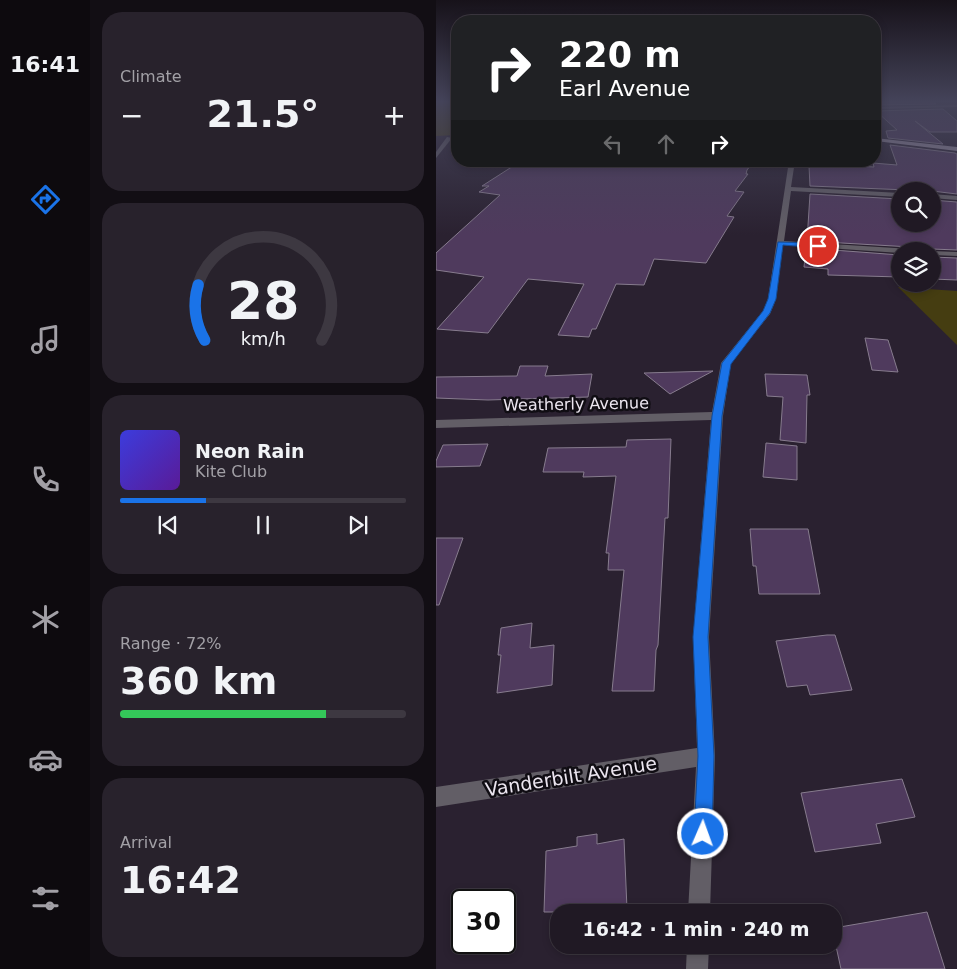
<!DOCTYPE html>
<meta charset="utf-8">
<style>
:root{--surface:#201924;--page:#28222c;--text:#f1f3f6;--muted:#a2a0a6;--line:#3d3841;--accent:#1a73e8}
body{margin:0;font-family:"DejaVu Sans",sans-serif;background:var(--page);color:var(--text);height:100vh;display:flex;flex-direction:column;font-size:19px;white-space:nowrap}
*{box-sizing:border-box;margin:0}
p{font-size:16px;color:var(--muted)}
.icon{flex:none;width:28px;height:28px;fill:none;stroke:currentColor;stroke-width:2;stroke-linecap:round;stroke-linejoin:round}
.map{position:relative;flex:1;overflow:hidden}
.side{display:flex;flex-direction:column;gap:12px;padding:12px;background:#120e14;width:346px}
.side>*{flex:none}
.hud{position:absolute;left:15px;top:15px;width:430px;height:152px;border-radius:20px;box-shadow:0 2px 8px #0003,0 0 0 1px var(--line);background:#202124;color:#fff;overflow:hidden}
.buttons{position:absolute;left:455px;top:182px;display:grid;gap:10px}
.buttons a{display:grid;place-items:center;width:50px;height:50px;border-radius:50%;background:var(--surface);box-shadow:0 2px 8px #0003,0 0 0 1px var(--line);font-size:25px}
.speed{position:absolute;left:15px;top:889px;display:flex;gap:10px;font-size:25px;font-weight:700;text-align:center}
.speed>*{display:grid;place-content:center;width:65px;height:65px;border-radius:50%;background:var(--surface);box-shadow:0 2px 8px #0003,0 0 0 1px var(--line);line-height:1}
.speed .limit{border:2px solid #111;border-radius:8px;background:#fff;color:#111}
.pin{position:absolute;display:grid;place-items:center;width:42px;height:42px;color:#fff;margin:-21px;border:2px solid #fff;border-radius:50%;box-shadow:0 1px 5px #0007}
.me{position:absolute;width:55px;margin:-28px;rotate:2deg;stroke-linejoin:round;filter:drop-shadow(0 0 4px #0008)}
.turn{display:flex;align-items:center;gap:18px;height:105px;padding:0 25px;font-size:22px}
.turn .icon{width:65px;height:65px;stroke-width:2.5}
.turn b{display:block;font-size:35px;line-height:42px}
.lanes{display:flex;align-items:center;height:48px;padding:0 25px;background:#0003;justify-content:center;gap:25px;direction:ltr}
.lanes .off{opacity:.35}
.big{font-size:38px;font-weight:800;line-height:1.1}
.side .tile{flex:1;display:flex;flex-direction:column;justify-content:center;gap:8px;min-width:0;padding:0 18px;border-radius:20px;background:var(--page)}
.side .dial{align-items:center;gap:0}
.dial svg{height:130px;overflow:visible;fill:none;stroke:var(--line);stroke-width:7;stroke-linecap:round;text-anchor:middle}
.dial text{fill:var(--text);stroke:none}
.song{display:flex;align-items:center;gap:15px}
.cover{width:60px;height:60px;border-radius:8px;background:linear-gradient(135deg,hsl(240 70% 55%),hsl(270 70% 35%))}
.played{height:5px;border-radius:2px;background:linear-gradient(90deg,var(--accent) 30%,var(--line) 30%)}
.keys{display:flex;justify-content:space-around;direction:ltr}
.heat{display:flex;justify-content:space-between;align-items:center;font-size:28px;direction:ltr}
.charge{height:8px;border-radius:4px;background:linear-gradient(90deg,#34c759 72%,var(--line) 0)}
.trip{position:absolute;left:114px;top:904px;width:292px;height:50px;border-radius:20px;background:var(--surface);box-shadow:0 2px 8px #0003,0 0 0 1px var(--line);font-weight:800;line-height:50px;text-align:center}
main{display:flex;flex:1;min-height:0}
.tabs{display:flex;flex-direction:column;width:90px;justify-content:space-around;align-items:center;background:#0d0a0e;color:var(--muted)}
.tabs .icon{width:35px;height:35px}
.tabs .selected{color:var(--accent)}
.tabs b{font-size:22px;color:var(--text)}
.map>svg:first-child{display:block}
.green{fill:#453d11}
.building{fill:#4f3a5d;stroke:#877c8e}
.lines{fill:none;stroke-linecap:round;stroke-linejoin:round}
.minor{fill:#625e66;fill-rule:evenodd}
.major{fill:#a096a7;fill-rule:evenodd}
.route{fill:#1a73e8;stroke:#114b97}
.labels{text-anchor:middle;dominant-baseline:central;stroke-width:5;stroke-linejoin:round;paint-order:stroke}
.street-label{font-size:16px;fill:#ebe5ef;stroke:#100d13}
.near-street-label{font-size:19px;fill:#ebe5ef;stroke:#100d13}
</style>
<main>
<nav class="tabs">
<b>16:41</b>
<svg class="icon selected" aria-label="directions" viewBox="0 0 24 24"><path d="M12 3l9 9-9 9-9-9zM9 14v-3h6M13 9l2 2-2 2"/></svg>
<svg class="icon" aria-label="music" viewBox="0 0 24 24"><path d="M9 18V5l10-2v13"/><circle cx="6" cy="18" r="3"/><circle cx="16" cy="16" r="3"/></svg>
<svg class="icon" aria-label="phone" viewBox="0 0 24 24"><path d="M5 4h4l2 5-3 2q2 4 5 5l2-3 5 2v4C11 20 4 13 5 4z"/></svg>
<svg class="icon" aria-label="climate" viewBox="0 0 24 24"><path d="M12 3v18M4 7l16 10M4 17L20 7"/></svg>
<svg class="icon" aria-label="car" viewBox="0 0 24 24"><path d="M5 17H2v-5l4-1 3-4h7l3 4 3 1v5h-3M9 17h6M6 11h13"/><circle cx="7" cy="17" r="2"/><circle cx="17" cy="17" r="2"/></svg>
<svg class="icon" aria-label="filters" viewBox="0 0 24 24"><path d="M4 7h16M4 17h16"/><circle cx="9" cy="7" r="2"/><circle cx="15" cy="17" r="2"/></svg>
</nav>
<section class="side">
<div class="tile"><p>Climate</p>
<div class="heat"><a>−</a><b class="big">21.5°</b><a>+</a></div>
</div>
<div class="tile dial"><svg viewBox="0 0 100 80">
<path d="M14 69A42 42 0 1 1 86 69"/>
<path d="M14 69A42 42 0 0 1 10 35" stroke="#1a73e8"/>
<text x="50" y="56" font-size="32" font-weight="700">28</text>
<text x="50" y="72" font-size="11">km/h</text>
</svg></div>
<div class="tile">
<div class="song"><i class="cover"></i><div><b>Neon Rain</b><p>Kite Club</p></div></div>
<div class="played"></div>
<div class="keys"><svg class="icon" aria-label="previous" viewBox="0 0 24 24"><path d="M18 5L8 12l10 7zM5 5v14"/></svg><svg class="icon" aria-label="pause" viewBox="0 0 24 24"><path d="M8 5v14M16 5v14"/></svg><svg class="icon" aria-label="next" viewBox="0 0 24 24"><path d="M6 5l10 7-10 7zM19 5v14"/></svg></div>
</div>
<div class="tile"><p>Range · 72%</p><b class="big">360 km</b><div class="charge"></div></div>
<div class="tile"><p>Arrival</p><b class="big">16:42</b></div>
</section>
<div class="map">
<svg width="521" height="969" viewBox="0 0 521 969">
<rect width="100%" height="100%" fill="#2a2130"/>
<!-- green -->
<g class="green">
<path d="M0,100H21V135L0,136Z"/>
<path d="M462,287L521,291V345Z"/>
</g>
<!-- building -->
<g class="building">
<path d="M442,100H496L500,104L439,105Z"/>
<path d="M507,109L521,121V132H494L479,121L507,144L452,138L450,131L461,130L440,111Z"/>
<path d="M454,145L519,153L521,154V194L496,191L374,186L373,166H383V164L438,167L437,163L461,165Z"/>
<path d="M85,161H318L311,170L310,174H312L299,191L308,192L291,216L298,217L270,263L218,259L208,285L180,284L160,329H156L153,337L122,335L148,284L92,279L52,333L1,329L48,277L0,270V253L64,195L43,192L53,186H46Z"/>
<path d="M374,194L464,199V224H496V200L521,202V250L496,249L494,251H481L475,247L371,241Z"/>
<path d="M370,248L464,255V277L392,275V269L368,267Z"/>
<path d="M496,257L521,258V280L496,279Z"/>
<path d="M429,338L452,340L462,372L436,370Z"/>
<path d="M84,366H112L109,376L156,374L152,397L52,400L0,398V377L81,376Z"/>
<path d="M277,371L234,394L208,373Z"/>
<path d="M329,374L371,375L374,395H371L370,443L344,440L347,397L331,396Z"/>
<path d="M235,439L232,518H229L222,645L220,650L218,691H176L188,570H172L173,553H170L180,476L147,477L148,472H107L112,448L190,447L191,440Z"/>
<path d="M330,443L361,446V480L327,477Z"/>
<path d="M52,444L44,466L0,467V461L7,445Z"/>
<path d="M314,529H372L384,594H323L320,566H317Z"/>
<path d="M0,538H27L3,605H0Z"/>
<path d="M96,623L94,648L118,645L116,685L61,693L65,655H62L65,628Z"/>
<path d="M391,635H399L416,690L374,695L371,685L351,687L340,641Z"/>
<path d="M466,779L479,817L440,824L445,843L379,852L365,793Z"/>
<path d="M161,834V844L188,839L191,909L171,912H108L110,851L141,846V837Z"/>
<path d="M491,912L509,969H405L398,937V928Z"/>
</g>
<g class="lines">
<!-- minor -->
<g class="minor">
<path d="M521,105V107L439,109V107Z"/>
<path d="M11,137L16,138L0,158V152Z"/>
<path d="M353,161H359L355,187L464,193V197L355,191L348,241L475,249L479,251L464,253L347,245L340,299L334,314L295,363L287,416L273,637L279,756L274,912H252L260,767L0,807V787L261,748L257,637L275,420L0,428V420L276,412L285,363L327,311L332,299Z"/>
<path d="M496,194L521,196V200L496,198Z"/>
<path d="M494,251H496L521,252V256L496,255V251Z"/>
<path d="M251,945H273L272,969H250Z"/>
</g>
<!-- major -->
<path class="major" d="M439,138L521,147V151L440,141Z"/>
</g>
<!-- sky -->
<linearGradient id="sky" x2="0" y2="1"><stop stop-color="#17121a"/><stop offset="0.43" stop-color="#444359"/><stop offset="1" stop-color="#444359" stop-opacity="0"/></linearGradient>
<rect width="521" height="235" fill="url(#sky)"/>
<!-- route -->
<path class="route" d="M342,242L382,243L385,246L382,248L347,245L340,299L334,313L295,364L286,416L272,637L278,756L276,834L273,841L267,843L260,841L258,834L262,756L257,637L276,416L286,363L327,311L332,299Z"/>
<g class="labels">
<!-- street labels -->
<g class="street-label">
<text transform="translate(140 404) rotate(-1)">Weatherly Avenue</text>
</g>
<!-- near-street labels -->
<g class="near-street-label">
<text transform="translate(135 776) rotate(-9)">Vanderbilt Avenue</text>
</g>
</g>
</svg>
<div class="buttons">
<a><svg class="icon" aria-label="search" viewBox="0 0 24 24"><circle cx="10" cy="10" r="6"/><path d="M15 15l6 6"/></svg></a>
<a><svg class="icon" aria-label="layers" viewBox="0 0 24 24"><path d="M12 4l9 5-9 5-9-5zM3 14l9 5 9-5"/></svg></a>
</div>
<div class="speed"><div class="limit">30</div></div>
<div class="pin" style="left:382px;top:246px;background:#d93025"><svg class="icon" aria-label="arrive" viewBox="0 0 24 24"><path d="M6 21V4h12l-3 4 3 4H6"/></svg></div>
<svg class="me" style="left:267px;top:834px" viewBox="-20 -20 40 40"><circle r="17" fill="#1a73e8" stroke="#fff" stroke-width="3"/><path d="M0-11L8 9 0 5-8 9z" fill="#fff"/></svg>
<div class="trip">16:42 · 1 min · 240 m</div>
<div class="hud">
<div class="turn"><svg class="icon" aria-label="right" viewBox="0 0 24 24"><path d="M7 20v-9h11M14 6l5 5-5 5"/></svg><div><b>220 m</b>Earl Avenue</div></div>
<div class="lanes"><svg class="icon off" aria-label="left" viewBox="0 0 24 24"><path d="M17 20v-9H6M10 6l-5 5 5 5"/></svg><svg class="icon off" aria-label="ahead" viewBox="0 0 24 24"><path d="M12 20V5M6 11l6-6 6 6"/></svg><svg class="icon" aria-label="right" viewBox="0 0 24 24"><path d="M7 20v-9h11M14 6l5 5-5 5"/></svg></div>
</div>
</div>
</main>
